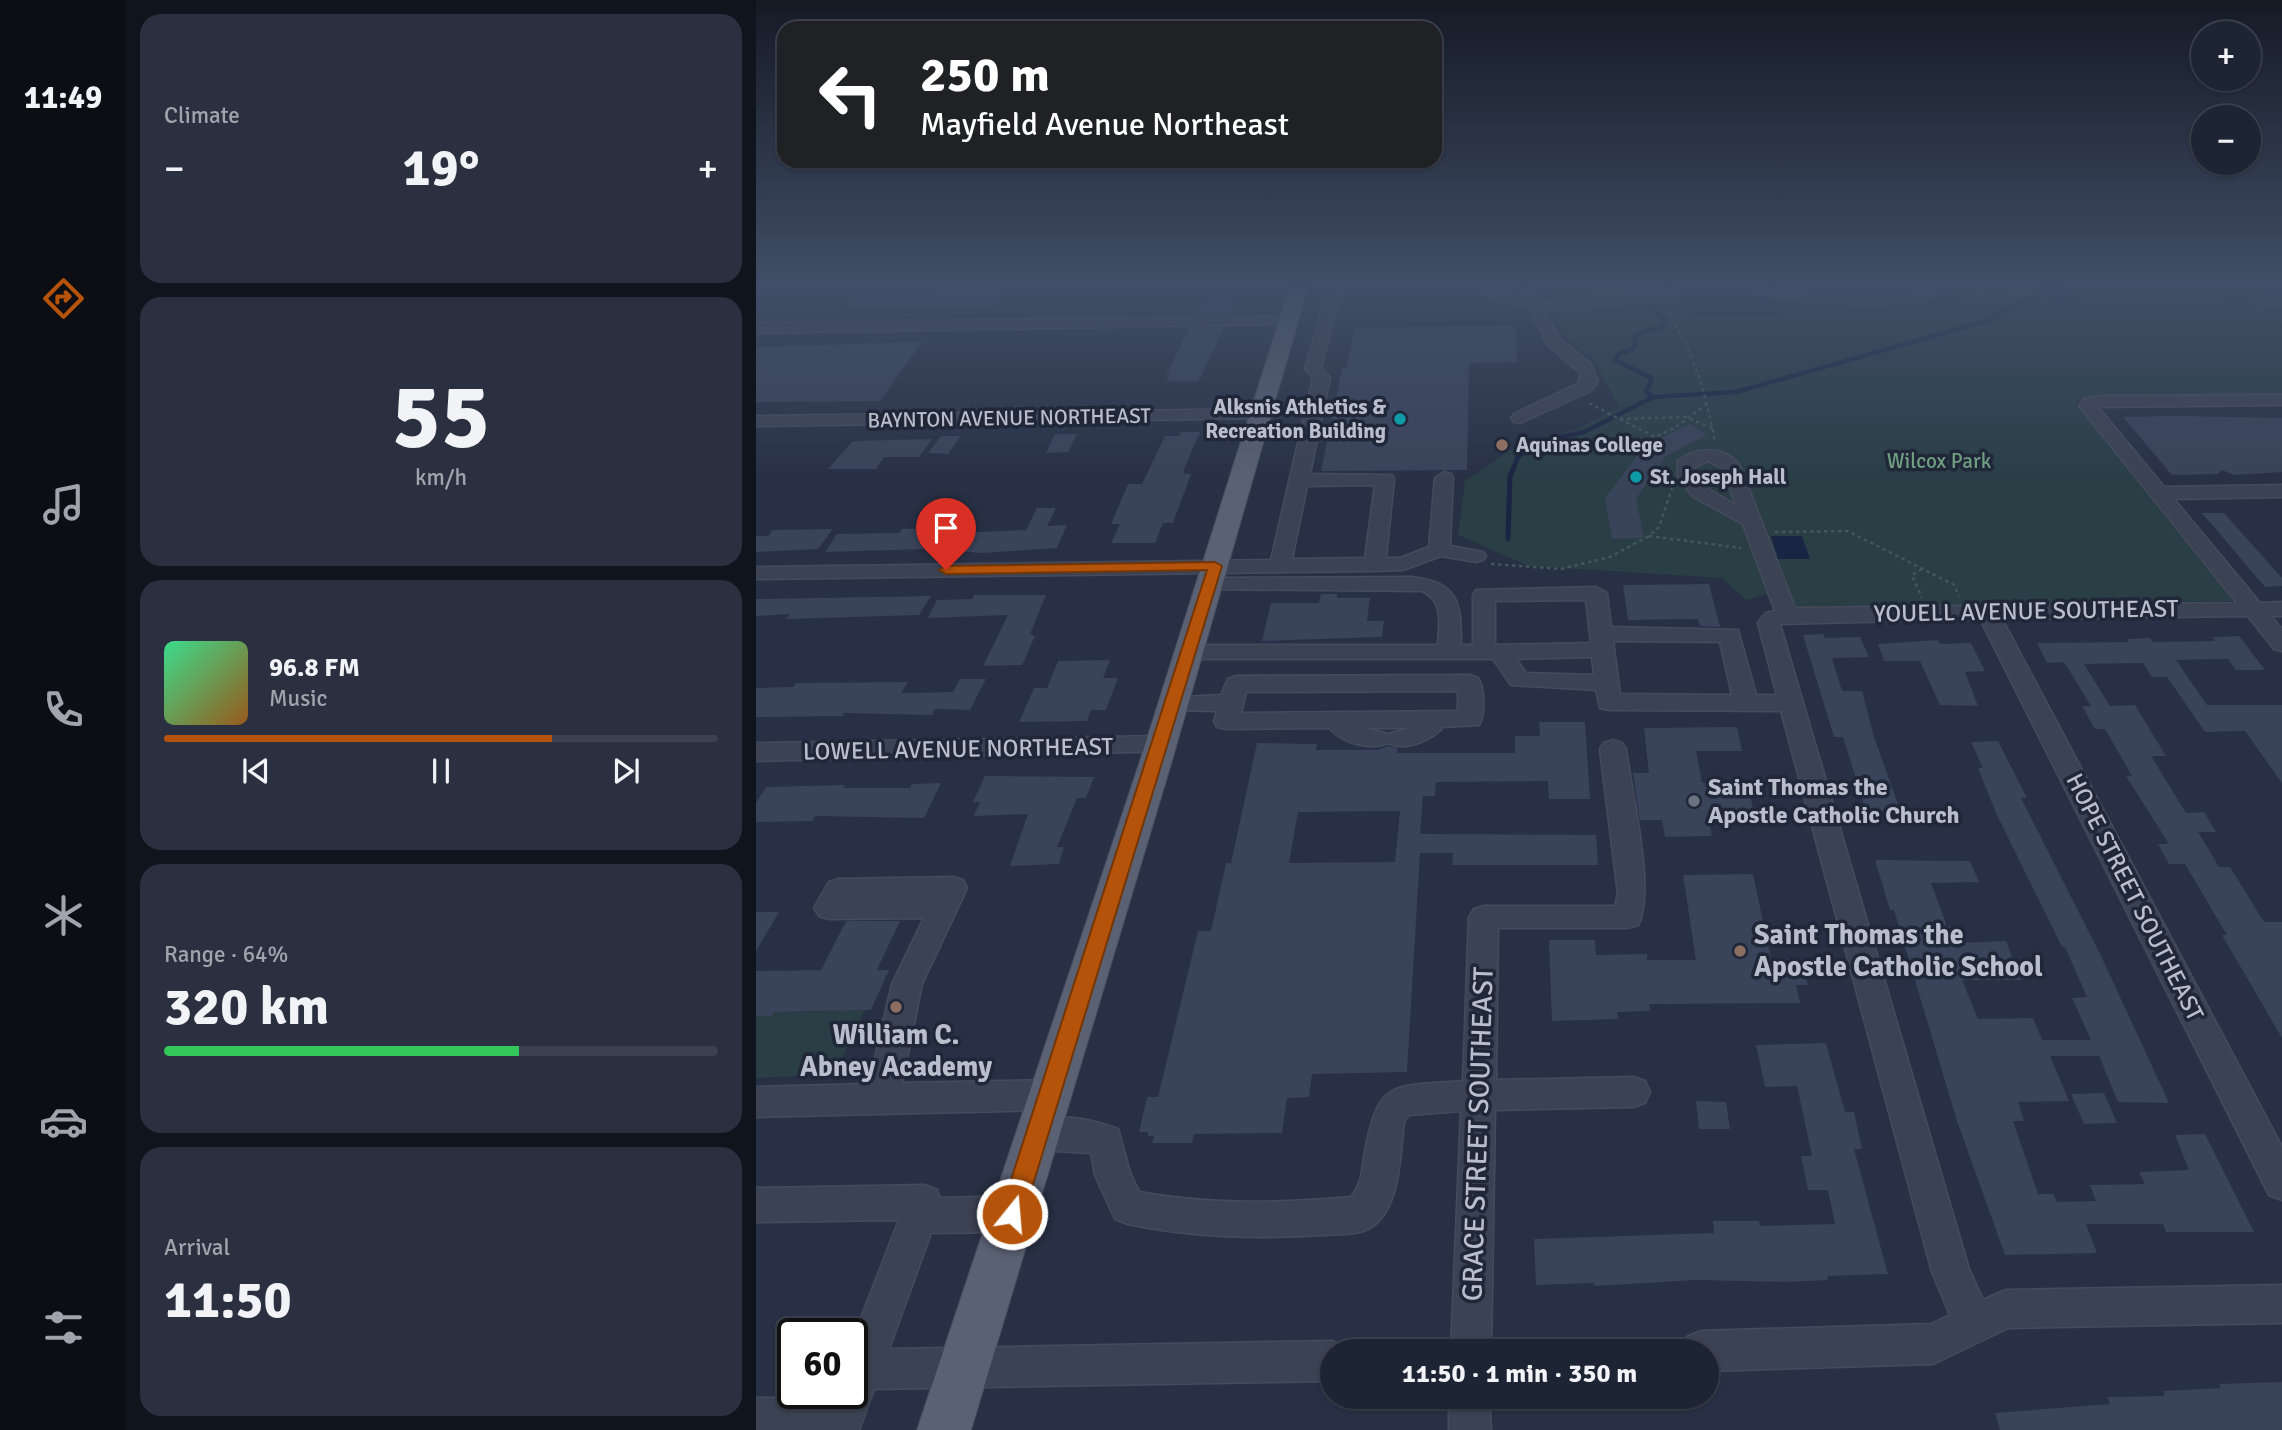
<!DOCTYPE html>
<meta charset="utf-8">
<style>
:root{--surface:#1d2433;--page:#2a303f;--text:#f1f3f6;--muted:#a0a4ac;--line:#3b414e;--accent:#b45309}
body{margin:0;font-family:Signika,sans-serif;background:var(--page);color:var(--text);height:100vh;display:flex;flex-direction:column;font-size:26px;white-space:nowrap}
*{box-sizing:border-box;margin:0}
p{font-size:23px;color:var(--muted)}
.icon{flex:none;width:38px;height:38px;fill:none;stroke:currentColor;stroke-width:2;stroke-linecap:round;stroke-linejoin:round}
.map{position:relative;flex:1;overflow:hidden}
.details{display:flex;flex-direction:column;gap:14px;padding:14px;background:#10141c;width:630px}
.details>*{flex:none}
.guide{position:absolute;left:21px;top:21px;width:665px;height:147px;border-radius:21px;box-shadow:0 2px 5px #0004,0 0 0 2px var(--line);background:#202124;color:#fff;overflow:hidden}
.tools{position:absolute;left:1435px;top:21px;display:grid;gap:14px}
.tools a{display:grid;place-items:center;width:70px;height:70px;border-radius:50%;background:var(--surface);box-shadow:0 2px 5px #0004,0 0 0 2px var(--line);font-size:35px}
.speed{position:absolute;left:21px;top:1318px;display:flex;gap:14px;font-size:35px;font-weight:700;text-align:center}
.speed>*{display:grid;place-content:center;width:91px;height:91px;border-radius:50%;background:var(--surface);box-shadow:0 2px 5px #0004,0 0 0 2px var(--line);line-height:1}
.speed .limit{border:4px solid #111;border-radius:10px;background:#fff;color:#111}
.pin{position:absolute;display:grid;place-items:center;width:60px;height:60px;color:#fff;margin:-72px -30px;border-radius:50% 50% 50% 0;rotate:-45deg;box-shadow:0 0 7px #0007}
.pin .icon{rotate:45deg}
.me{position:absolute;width:77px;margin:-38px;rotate:17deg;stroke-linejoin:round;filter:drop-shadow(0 0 5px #0008)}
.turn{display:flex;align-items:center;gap:24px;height:147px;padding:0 28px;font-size:32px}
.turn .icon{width:91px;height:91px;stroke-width:2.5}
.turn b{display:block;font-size:49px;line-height:60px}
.big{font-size:52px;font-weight:800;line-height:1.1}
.details .widget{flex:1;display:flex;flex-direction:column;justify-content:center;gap:10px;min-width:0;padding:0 24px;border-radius:21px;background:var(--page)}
.details .dial{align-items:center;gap:0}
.dial b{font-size:91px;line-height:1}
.song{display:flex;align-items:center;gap:21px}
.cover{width:84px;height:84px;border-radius:10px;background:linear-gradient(135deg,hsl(150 70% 55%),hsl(30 70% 35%))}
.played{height:7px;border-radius:4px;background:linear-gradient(90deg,var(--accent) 70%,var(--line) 70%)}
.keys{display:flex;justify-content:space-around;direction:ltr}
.heat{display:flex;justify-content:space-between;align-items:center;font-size:38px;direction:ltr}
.charge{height:10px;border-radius:5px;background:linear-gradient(90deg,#34c759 64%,var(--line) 0)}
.trip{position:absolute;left:564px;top:1339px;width:399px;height:70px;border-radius:35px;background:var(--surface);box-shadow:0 2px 5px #0004,0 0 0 2px var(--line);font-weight:800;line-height:70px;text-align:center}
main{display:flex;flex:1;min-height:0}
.menu{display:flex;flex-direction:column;width:126px;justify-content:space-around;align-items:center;background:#0c0e14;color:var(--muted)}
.menu .icon{width:49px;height:49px}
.menu .selected{color:var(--accent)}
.menu b{font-size:32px;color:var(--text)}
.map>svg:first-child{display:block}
.green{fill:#293e45}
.water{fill:#192543}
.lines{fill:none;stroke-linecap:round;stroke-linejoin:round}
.stream-far1{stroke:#192543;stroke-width:4.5}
.stream{stroke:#192543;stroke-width:5}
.building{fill:#39435a;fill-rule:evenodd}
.minor-casing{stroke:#454b5d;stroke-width:3}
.major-casing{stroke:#454b5d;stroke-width:2}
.path{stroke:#42575c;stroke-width:2.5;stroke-dasharray:3.5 3.5;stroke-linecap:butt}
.minor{fill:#3b4253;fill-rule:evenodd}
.major{fill:#596173;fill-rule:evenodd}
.route{fill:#b45309;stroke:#753606;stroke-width:2}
.culture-dot{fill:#0f9aa8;stroke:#202739;stroke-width:2.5}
.education-dot{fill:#8d6e63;stroke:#202739;stroke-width:2.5}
.worship-dot{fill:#6b7280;stroke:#202739;stroke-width:2.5}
.labels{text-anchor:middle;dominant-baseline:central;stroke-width:7;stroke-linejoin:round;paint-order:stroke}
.far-poi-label{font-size:21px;font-weight:bold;fill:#b9becd;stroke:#202739;text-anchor:start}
.far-street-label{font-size:21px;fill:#b9becd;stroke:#202739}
.far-park-label{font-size:21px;fill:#6f9e80;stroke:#202739}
.street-label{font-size:24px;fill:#b9becd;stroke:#202739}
.poi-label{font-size:24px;font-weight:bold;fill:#b9becd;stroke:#202739;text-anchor:start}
.near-poi-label{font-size:28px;font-weight:bold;fill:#b9becd;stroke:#202739;text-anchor:start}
.near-street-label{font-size:28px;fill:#b9becd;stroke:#202739}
</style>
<main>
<nav class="menu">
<b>11:49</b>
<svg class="icon selected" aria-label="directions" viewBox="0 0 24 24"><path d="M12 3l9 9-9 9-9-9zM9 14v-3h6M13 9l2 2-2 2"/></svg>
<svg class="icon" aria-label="music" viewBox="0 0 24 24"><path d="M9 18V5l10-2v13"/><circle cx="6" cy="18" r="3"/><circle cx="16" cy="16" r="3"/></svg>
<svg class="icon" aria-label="phone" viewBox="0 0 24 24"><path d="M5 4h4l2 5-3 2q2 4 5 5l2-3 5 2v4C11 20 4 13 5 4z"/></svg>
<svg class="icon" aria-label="climate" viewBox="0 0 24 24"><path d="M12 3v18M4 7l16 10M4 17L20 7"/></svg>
<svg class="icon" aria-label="car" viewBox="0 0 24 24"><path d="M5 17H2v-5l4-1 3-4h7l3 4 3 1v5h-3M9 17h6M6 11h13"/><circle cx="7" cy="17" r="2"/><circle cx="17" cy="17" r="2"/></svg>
<svg class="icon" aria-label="filters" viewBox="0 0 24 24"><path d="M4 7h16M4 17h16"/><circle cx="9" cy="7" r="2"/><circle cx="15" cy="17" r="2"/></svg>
</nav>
<section class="details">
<div class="widget"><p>Climate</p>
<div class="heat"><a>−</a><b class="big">19°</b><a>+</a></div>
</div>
<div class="widget dial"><b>55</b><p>km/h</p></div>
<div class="widget">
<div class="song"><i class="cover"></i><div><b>96.8 FM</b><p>Music</p></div></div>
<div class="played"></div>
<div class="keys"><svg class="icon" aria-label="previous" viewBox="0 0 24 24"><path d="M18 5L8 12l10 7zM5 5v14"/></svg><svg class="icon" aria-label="pause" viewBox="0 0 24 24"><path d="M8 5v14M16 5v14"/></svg><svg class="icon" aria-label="next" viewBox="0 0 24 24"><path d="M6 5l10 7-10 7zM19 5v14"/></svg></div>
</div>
<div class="widget"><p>Range · 64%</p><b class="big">320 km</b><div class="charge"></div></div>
<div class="widget"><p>Arrival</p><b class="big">11:50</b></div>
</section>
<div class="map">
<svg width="1526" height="1430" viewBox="0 0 1526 1430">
<rect width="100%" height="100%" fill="#273044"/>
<!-- green -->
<g class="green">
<path d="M790,283H911C885,297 820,301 792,294Z"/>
<path d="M1222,283H1280L1285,297L1302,305L1338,303L1323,299L1316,283H1483L1524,299L1469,295L1462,305L1473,303L1526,310V396L1325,398L1320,402L1478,601L1033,607L1027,589L990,600L966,578L773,566L702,535L709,481L765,443L822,429L863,407L838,360L806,335L799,314L804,311L923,296L936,316L1028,315L1024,306L1196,309L1201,294L1222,291Z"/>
<path d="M109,1010L79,1074L0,1078V1016H15L18,1012Z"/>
</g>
<!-- water -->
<g class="water">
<path d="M1280,283H1310L1314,298L1298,301L1285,297Z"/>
<path d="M1015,536H1046L1054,559H1022Z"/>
</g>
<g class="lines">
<!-- stream-far1 -->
<g class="stream-far1">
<path d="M860,283L868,288"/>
<path d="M897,397L980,392L1227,322L1268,299L1285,297L1291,290L1290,283"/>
<path d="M757,469L762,457L780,442L828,432L897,397L890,392L896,378L859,360L864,353L877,349L880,344L878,338L885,332L905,327L910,319L891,305"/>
</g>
<!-- stream -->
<path class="stream" d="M752,539L754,476L758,467"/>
</g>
<!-- building -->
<g class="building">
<path d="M250,289L233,310H87L108,291Z"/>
<path d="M480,301L474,314L440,315L446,302Z"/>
<path d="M759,326L761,362L713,363L711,470L565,471L586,368H590L599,327Z"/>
<path d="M433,328H468L442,382L410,381L414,375H410Z"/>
<path d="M166,342L124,401L0,402V347Z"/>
<path d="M1419,416L1526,418V472L1478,475L1466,470L1462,474L1416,475L1367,417Z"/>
<path d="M934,424L951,435L910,456L880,499L888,538L856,539L849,498L889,445Z"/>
<path d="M425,432H444L428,469V474H435L417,523H407L399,543H355L364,524H355L372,484H386L409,436H423Z"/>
<path d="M299,434H321L312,452L290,453Z"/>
<path d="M185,436H205L192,454L172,453Z"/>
<path d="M176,439L163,457H128L120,469H72L97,441Z"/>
<path d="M281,508H300L291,526L311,525L301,548L226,553L169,549L69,552L81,534L143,533L146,529L182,528L206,527L202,533L270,530Z"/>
<path d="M1446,513H1468L1526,578V586L1509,587Z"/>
<path d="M77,529L62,549L0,552V536H12L17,530Z"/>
<path d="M953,584L964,627L944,626L942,619L872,620L867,585Z"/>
<path d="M565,594H581V598H614L611,621H628L626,637L506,641L515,603H563Z"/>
<path d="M218,595H290L274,634L279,636L266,665L227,666L252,615L172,618L181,600L216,599Z"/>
<path d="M175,596L163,615L30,619L34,614L0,616V599Z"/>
<path d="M1067,634L1069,638L1104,637L1113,657L1076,658L1086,691H1106L1118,737L1147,818H1112L1087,737H1078L1047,635Z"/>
<path d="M1483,636L1509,670H1480L1472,659L1420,660L1451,705H1526V783L1489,731L1449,732L1411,677H1396L1387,663L1328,664L1354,706L1379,705L1410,756H1395L1430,813L1448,812L1460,832H1442L1463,867H1474L1508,922H1526V1038L1466,935H1471L1429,864H1413L1402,844H1413L1370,776H1376L1349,729H1339L1326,706H1335L1308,662L1291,663L1281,643L1373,642L1371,639L1394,638L1397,642L1459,641L1456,637Z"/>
<path d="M1182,640L1184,644L1215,643L1229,671L1209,672L1222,706L1184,705L1164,661H1128L1122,644Z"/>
<path d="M354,660L347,678H362L350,710H335L331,721L263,722L278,688H291L302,661Z"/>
<path d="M204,679H230L214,710L179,709L176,715L88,713L87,716L0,717V688L37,687L40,683L152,682L145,693L197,692Z"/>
<path d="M783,722H829L834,799H793L792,781L680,782L679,796H667L664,834L840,835L842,865H696L697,853H664L651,1072L556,1074L553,1097L531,1098L526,1133L438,1134L436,1143H396L398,1136H392V1132H383L391,1097H402L442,931H455L470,863H475L501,743L561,744L560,750H622L632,746L641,748V753H759V736H784ZM644,811L639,862L533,863L542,812Z"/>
<path d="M981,727L986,751H940L946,783L991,782L1000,822H953L956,836L909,837L906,820H884L877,773H893L888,728Z"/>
<path d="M1242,741L1271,798H1265L1346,958L1413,1103L1362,1102L1343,1056H1294L1313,1101L1262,1102L1268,1121H1257L1282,1194H1297L1301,1202L1340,1201L1334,1185L1389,1184L1383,1172L1433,1170L1419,1135L1449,1134L1498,1232H1410L1407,1224H1330L1341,1253L1249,1255L1201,1121L1138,910H1134L1119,860L1214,861L1223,882L1175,883L1191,926H1194L1200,943L1250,941L1265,980H1206L1222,1019L1277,1018L1286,1040H1335L1316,998L1331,997L1309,947H1306L1240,813L1222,768H1227L1215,742Z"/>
<path d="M229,776L338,777L330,798H321L301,847H308L303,864L254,866L272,814L218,816L224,802H217Z"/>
<path d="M185,783L168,818L59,816L57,821L0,822V803L10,787L89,785L87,788H154L156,784Z"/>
<path d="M997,874L1015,959H1045L1052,985H1040L1044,1003L893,1004L894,1011L861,1012L862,1019L796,1021L793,940H839L840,955L891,954V960H940L927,875Z"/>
<path d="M0,912H23L0,951Z"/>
<path d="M90,921H144L121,970H133L115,1010L18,1012L16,1016H0V971L65,970Z"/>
<path d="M1070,1043L1089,1112H1098L1106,1149H1098L1132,1274L1071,1276L1072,1280L1030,1282L940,1280L838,1286V1283L780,1285L778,1239L958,1233L957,1221H1003L1004,1226L1079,1224L1072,1190H1052L1045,1156H1056L1041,1086L1009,1087L1000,1045Z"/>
<path d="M1348,1093L1361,1123L1328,1124L1315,1094Z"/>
<path d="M940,1101L970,1102L974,1129H943Z"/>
<path d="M1526,1382V1430H1244L1239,1413L1354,1404L1351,1397L1409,1396L1407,1391L1465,1388L1463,1384Z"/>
</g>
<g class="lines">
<!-- minor casing -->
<g class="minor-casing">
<g id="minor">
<path d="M584,283H599L581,307L565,368L574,377L554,474L636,475L638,479L630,558H644L673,547L679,478L688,472L695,474L697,478L694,546L727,552L730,556L727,560L720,562L685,556L647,570L619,571L0,579V567L515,560L557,378L549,369L567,307ZM619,485L609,558L536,559L551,486Z"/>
<path d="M709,283H728L769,298L765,283H779L784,300L804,301L938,283H984L1044,292L1124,296L1164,292L1179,286L1186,290C1155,323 1013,294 970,290C951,288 930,293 911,296C870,303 830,311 788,309L804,339L835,364L842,381L835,391L764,423L758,422L755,418L758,414L823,383L824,373L792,345L773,308L739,300Z"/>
<path d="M1526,299V307L1497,308L1490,304L1497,300Z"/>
<path d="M533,316L538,318V324L0,333V323Z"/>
<path d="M1526,395V405L1342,407L1408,487L1526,485V497L1418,499L1504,603L1526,602V616H1515L1526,629V651L1518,649L1492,616L1246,619L1526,1147V1200L1513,1195L1224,619L1024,624L1213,1269L1227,1300L1250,1290L1526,1285V1323L1252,1328L1177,1364L950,1371V1351H925L931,1337L945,1331L1175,1324L1194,1315L1176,1272L1025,711L853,710L844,708L840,690L755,685L737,659H433L425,657L421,652L425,647L433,645H682C683,625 688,600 666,591L446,589L443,584L446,579L454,578L655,577C703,583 705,601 705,645H717V595L720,590L840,587L851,593L855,627L982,630L1000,695H1021L1002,623L1010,613L1019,611L987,524L936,496L921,475L922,461C941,446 970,446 984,466L1039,608L1481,603L1323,406L1327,399L1344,396ZM952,461L966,468L980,505L950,488L940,475L939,467ZM830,600L835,643L739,645V601ZM857,641L964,642L976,695L864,694ZM836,657L838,675L770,673L760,659Z"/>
<path d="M505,409L514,414L511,418L0,426V416Z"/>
<path d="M714,675L722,678C729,688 729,715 723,725L687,727C676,740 649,752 632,743C611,751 588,743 573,728L470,729L461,727L458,721L461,711L408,710L405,704L408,698L465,695L472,679L480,676ZM702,691V711L485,713L490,692ZM608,728H654L633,734Z"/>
<path d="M405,736L414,739L418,745L414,751L0,761V743Z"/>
<path d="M857,740L866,743L870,749C875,789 900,892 882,925L872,928H742L740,1080L877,1077L889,1081L894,1092L889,1103L877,1107L739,1110L735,1351H695L705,1111L653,1115L648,1122C644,1154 645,1206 616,1227C604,1235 583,1234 569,1235C503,1239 437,1238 372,1224L359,1219L339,1175L335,1153L281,1150L269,1145L264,1134L269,1123C297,1112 334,1118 362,1129L374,1173L383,1192C453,1205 524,1203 595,1197C605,1185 606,1173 608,1157C622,1078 634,1087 707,1081L713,917L718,909L728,906H859L862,893L844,749L848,743Z"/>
<path d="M197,877L207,880L211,888L166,984L146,1083L294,1080L306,1084L311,1095L306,1106L294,1110L0,1117V1087L113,1084L136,984L168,918L73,919L63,916L58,908L73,882L83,879Z"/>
<path d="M168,1185L181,1190L184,1198L256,1196L269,1202L274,1214L269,1226L256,1232L175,1233L133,1349L576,1341L590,1347L592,1351H576V1381L118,1389L103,1430H0V1398H74L76,1393H96V1341L143,1220L0,1222V1188Z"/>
<path d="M693,1396H733L735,1430H693Z"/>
</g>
</g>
<!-- major casing -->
<g class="major-casing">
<path id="major" d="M535,283H553L415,764L215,1430H161L383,764Z"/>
</g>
<!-- path -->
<g class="path">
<path d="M1490,283L1504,288"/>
<path d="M1229,288L1277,295L1302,304H1480"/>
<path d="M1195,292L1226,294L1229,283"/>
<path d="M908,306C938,353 948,387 959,441"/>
<path d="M833,403L863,419L930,417L958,429"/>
<path d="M864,419L899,437L920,427L952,403"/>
<path d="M1019,532L1092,531L1198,585L1203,596"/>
<path d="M893,536L985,548"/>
<path d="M735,564L805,569L854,557L893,536L903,527L916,488"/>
<path d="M1166,569L1156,575L1166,598"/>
</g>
<!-- minor -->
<use href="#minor" class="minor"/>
<!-- major -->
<use href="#major" class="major"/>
</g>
<!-- sky -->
<linearGradient id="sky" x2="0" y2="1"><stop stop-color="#151a25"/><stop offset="0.59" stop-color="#414e67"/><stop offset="1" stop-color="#414e67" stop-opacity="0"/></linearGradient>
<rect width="1526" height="483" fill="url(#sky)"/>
<!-- route -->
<path class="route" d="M459,562L466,566L268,1214L264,1222L256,1226L248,1222L244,1214L451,570L190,574L183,570L190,566Z"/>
<!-- markers -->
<g class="culture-dot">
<circle cx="644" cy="419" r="7"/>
<circle cx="880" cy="477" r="7"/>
</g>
<g class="education-dot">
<circle cx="746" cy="445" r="7"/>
<circle cx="984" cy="951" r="7"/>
<circle cx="140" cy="1007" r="7"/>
</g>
<circle class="worship-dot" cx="938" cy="801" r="7"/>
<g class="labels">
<!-- far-poi labels -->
<g class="far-poi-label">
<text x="630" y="407" text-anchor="end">Alksnis Athletics &amp;<tspan x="630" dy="24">Recreation Building</tspan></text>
<text x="760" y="445">Aquinas College</text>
<text x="894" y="477">St. Joseph Hall</text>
</g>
<!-- far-street labels -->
<g class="far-street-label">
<text transform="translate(253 418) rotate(-1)">BAYNTON AVENUE NORTHEAST</text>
</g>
<!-- far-park labels -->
<g class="far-park-label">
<text x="1183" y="461">Wilcox Park</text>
</g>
<!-- street labels -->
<g class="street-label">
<text transform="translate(1270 611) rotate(-1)">YOUELL AVENUE SOUTHEAST</text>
<text transform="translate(202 749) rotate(-1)">LOWELL AVENUE NORTHEAST</text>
<text transform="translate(1379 897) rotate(63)">HOPE STREET SOUTHEAST</text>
</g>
<!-- poi labels -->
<g class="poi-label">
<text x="952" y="787">Saint Thomas the<tspan x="952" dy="28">Apostle Catholic Church</tspan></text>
</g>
<!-- near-poi labels -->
<g class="near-poi-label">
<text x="998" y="935">Saint Thomas the<tspan x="998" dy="32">Apostle Catholic School</tspan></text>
<text x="140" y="1035" text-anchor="middle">William C.<tspan x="140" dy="32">Abney Academy</tspan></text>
</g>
<!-- near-street labels -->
<g class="near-street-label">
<text transform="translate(722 1134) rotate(-88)">GRACE STREET SOUTHEAST</text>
</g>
</g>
</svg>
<div class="tools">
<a>+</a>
<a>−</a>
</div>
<div class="speed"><div class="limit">60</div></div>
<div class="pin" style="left:190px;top:570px;background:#d93025"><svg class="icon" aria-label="arrive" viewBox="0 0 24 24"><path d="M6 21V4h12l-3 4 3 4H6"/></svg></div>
<svg class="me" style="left:256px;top:1214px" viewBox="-20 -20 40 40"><circle r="17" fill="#b45309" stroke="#fff" stroke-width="3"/><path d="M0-11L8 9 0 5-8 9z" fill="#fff"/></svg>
<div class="trip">11:50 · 1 min · 350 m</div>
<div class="guide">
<div class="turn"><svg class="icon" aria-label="left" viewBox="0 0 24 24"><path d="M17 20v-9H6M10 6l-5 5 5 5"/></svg><div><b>250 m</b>Mayfield Avenue Northeast</div></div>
</div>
</div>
</main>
